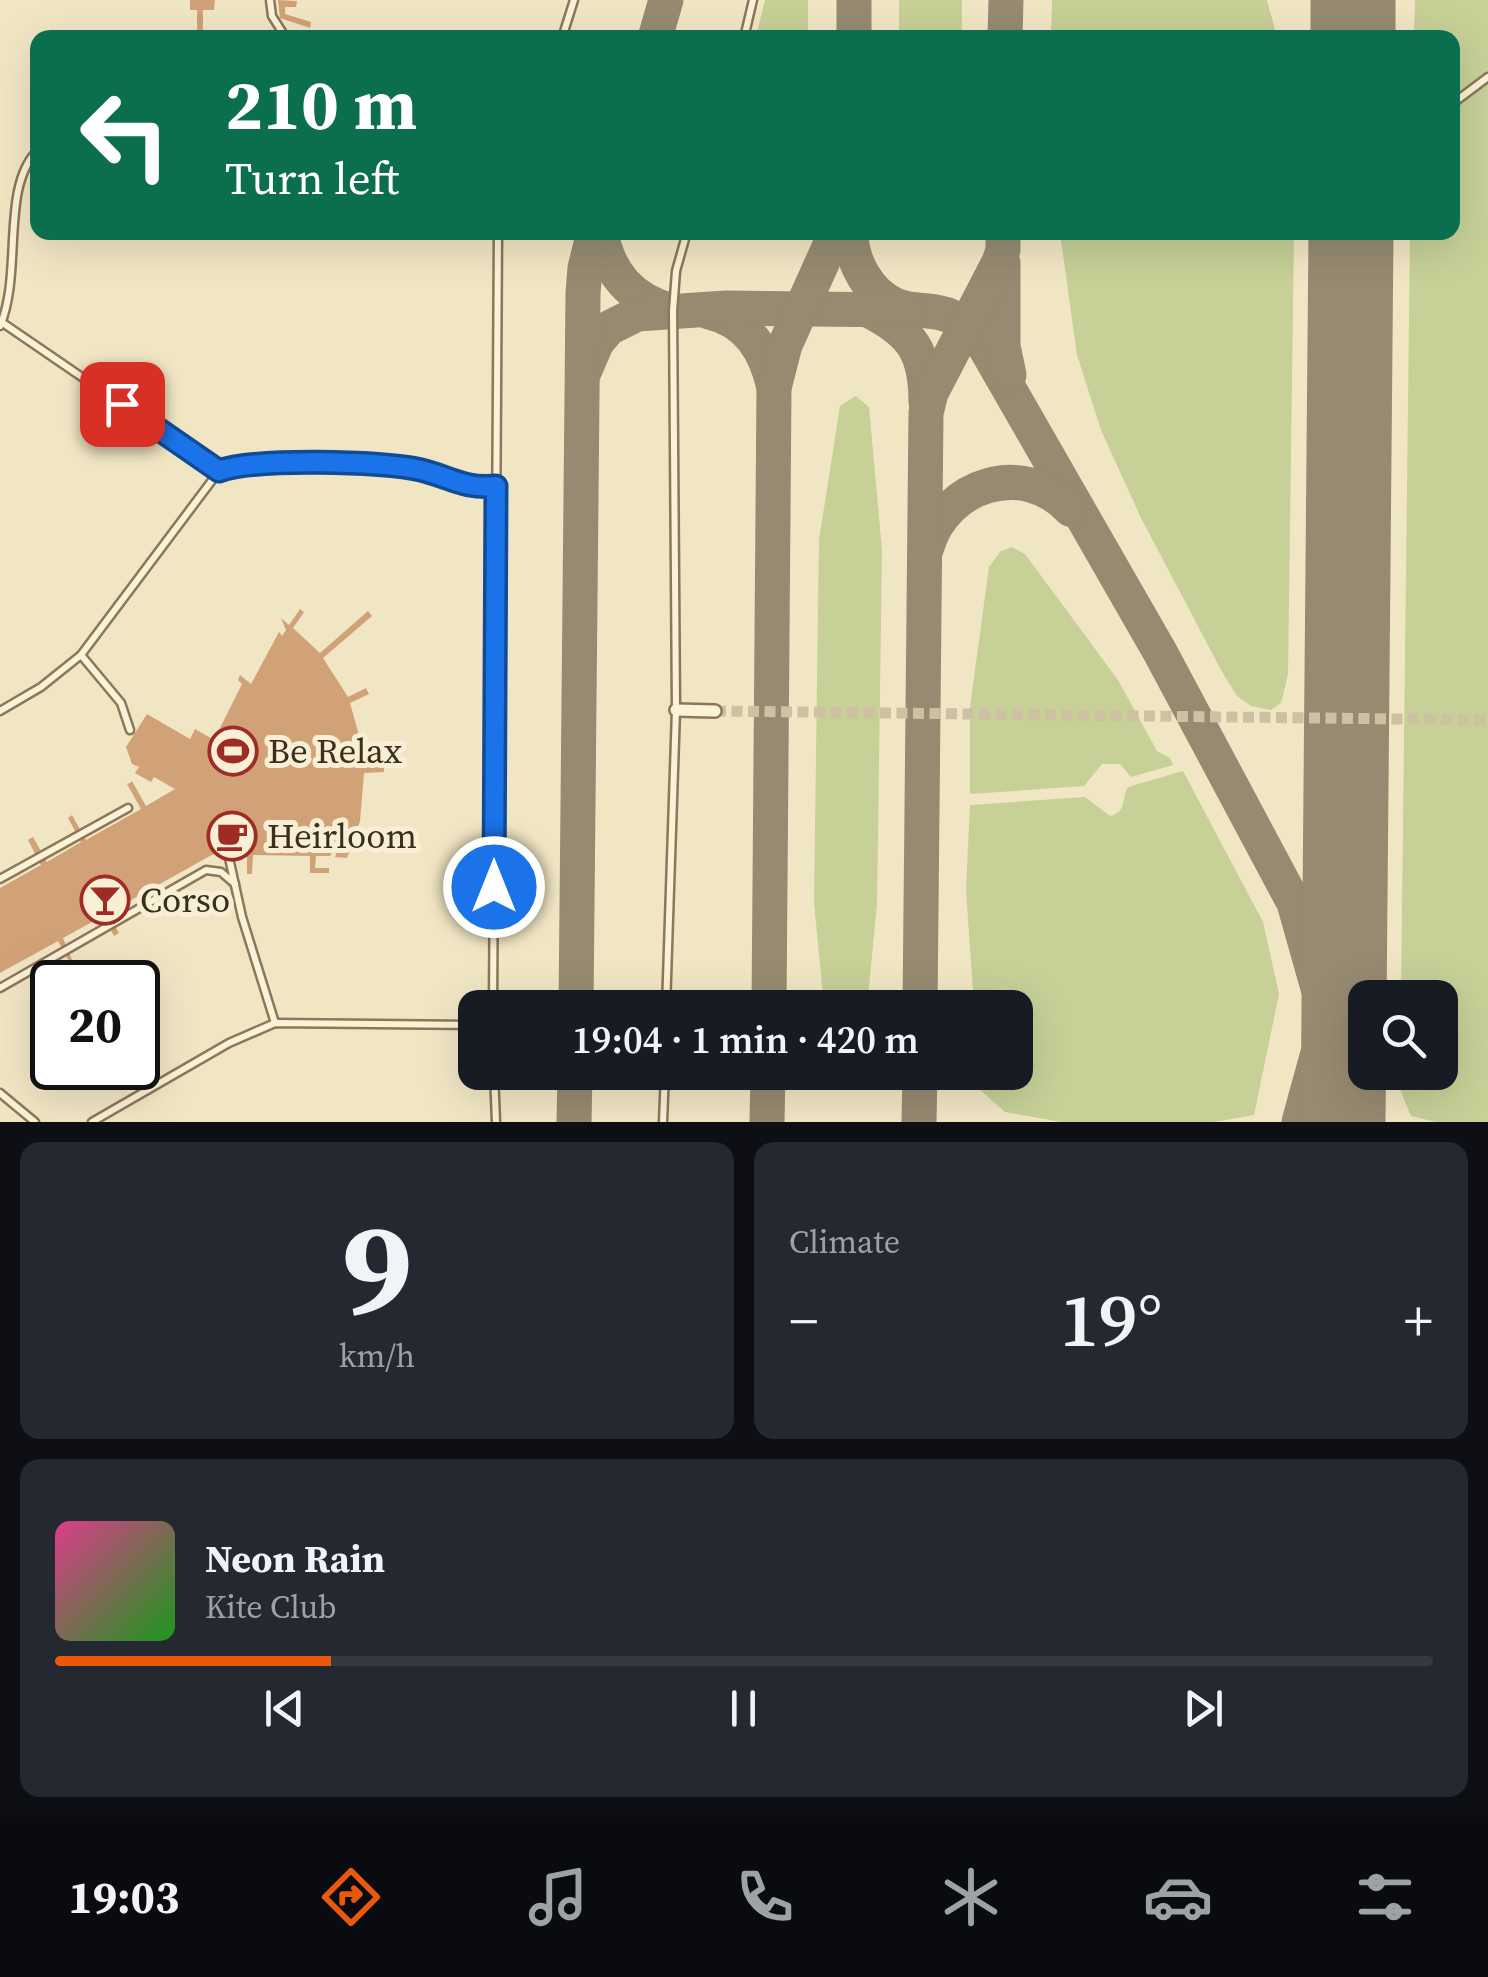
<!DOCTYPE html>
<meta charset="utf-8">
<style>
:root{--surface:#171b24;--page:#242831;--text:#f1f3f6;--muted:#9ea1a6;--line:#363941;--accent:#ea580c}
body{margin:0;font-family:"Source Serif 4",serif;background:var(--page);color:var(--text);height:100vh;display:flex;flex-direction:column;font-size:38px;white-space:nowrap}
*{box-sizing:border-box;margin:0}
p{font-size:32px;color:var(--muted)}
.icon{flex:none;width:55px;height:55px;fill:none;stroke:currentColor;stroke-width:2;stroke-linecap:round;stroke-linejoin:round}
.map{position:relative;height:1122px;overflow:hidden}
.side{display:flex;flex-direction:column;gap:20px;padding:20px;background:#0d0f14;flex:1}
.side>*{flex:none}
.banner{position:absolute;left:30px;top:30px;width:1430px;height:210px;border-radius:20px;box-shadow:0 10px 40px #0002;background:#0b6e4f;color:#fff;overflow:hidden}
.buttons{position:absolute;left:1348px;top:980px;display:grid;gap:20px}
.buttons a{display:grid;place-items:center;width:110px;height:110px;border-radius:20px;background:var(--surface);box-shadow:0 10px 40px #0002;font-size:50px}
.speed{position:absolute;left:30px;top:960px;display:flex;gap:20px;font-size:50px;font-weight:700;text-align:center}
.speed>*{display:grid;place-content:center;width:130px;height:130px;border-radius:50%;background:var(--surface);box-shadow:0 10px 40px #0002;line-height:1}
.speed .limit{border:5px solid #111;border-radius:15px;background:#fff;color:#111}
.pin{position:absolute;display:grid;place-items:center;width:85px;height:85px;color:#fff;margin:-42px;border-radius:20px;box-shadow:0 5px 15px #0006}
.me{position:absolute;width:110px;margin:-55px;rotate:0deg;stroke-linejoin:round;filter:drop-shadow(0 0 8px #0008)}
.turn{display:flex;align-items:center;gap:35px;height:210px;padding:0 30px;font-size:45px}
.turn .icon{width:130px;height:130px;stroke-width:2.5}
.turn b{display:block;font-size:70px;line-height:85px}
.big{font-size:75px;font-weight:600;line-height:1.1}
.side .card{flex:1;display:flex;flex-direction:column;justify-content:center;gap:15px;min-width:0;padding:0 35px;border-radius:20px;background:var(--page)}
.side .dial{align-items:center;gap:0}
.dial b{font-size:130px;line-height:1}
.song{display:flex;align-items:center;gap:30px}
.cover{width:120px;height:120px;border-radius:15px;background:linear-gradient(135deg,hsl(330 70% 55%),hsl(120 70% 35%))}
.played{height:10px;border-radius:5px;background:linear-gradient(90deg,var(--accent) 20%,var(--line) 20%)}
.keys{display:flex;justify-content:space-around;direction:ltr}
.heat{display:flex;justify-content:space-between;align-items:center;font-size:55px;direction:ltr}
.side .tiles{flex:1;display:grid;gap:20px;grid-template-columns:1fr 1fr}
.card:last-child{grid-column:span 2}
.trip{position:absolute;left:458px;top:990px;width:575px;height:100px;border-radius:20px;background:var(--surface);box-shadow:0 10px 40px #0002;font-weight:600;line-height:100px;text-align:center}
.tab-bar{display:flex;height:160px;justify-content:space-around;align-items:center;background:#090b0e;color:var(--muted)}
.tab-bar .icon{width:70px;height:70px}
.tab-bar .active{color:var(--accent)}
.tab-bar b{font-size:45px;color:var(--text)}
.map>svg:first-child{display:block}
.green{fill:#c6d097}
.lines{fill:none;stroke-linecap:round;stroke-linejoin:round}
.taxiway{stroke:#968a71;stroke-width:35}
.runway{stroke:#968a71;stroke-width:85}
.building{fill:#d1a178}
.minor-tunnel{stroke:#cdc1a3;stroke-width:11;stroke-dasharray:11 5.5;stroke-linecap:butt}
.service-casing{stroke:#8d7759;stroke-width:11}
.minor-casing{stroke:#8d7759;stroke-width:16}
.service{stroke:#fbf2d8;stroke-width:6}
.minor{stroke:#fbf2d8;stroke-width:11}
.route-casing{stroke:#114b97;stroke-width:25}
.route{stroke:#1a73e8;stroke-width:18}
.labels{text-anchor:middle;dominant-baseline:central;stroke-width:10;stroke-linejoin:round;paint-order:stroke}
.poi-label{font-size:35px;fill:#3c2e1e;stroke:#f8efd4;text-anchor:start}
</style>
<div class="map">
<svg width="1488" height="1122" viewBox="0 0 1488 1122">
<rect width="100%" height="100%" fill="#f1e6c4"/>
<!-- green -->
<g class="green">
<path d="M765,0H808V37H756Z"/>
<rect x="899" y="0" width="63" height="37"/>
<path d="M1052,0H1267L1277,37H1051Z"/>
<path d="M1415,0H1488V1122H1436L1411,1116L1399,1087L1400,1073L1440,1072V998L1401,997L1410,233L1452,232V38L1414,37Z"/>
<path d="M1060,233H1294L1288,674L1281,703L1271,710L1251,706L1237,696L1221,670L1141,518L1101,430L1077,355Z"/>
<path d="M856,396L869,407L882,550L877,904L867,1007H824L814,902L819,540L840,406Z"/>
<path d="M1012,547L1025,554L1118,680L1157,751L1170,758L1173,765L1131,777L1120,764H1102L1084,786L970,794V707L989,567L1001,551Z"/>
<path d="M1183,771L1263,922L1279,994L1254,1115L1214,1122H1061L1005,1112L979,1089L978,1073L1015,1072V1008L974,1007L966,889L970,805L1085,797L1110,816C1127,812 1121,799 1128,787Z"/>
</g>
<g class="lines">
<!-- taxiway -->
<g class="taxiway">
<path d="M1336,0L1343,38"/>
<path d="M655,38L666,0"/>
<path d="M854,38V0"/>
<path d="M1005,38L1006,0"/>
<path d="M601,232C608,274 632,300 672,311"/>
<path d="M851,232C851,261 868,293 895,305C912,313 933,308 950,316C963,322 972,332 982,342L1160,652L1294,903L1327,1020L1344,1102"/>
<path d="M1003,263V346L1009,375"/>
<path d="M868,310C912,332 926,352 926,402"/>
<path d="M709,312C748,321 766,351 774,388"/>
<path d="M584,372L597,342L609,328L637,314L726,308L907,310"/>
<path d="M927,547C945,484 1024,459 1070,509"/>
<path d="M576,1008L583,293L585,268L594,232"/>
<path d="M769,1008L774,388L785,345L836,232"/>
<path d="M920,1008L926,413L931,393L999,262L1003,250V232"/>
<path d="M574,1122L575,1072"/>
<path d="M767,1122L768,1072"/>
<path d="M919,1122L920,1072"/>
<path d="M1299,1122L1327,1020L1337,947L1347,728"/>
</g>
<!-- runway -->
<g class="runway">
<path d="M1353,38V0"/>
<path d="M1343,1122L1351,232"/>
</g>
</g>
<!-- building -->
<g class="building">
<path d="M190,0H215L214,10H203V30H197V10H190Z"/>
<path d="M278,0L297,1L296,7H285V14L311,22L310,28L280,18Z"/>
<path d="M300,609L304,612L293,628L320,653L368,611L372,616L323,658L348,697L366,688L369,694L350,703L361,742L364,767L384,766V772L364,773L360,821L347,858L335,857L338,849H334L330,856H316L315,868H329V873H310V856L253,855L252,874H247V855H232L226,844L216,849L217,852L108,913L119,933L114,936L103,916L63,938L72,960L69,961L58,941L0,973V888L41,865L28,840L33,837L47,862L81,842L68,818L72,815L86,840L141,809L127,784L130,783L132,781L146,806L175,789L154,777L151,782L135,773L139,767L132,764L126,747L147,714L190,739L195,729L214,740L242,684L238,680L240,675L251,684L279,632L282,636L286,630L281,618L289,625Z"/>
</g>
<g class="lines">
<!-- minor-tunnel -->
<path class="minor-tunnel" d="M715,711L1488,720"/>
<!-- service casing -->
<g class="service-casing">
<g id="service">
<path d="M270,0L272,16L286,38"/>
<path d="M562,38L574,0"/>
<path d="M744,38L753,0"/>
<path d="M1452,104L1488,77"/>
<path d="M0,321L219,471"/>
<path d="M0,326C23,273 0,187 38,150"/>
<path d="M81,655L121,703L130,730"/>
<path d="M0,711L41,687L81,655L219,471C253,458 383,461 421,470C450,477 462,489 495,486"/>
<path d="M226,844L242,917L275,1023"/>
<path d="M0,879L128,808"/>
<path d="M0,988L206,870L221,872L235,884"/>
<path d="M493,1008L498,232"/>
<path d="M666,1008L676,710L673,311L676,271L687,232"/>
<path d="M494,1072L496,1122"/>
<path d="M0,1093L35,1122"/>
<path d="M92,1122L229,1043L275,1023L475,1025"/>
<path d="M663,1122L665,1072"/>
</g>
</g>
<!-- minor casing -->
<g class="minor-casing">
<path id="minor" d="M676,710L715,711"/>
</g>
<!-- service -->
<use href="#service" class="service"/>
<!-- minor -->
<use href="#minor" class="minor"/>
</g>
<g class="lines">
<!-- route casing -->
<g class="route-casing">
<path id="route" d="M122,404L219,471C253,458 383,461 421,470C450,477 463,489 496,486L494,887"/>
</g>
<!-- route -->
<use href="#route" class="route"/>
</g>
<!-- icons -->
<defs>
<g id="stadium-ring" transform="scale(2.5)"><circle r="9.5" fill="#f8efd4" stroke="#9f2b25" stroke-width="1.5"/><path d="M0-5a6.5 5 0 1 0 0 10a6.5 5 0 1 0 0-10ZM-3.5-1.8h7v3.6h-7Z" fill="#9f2b25"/></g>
<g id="cafe-ring" transform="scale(2.5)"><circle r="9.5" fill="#f8efd4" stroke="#9f2b25" stroke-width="1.5"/><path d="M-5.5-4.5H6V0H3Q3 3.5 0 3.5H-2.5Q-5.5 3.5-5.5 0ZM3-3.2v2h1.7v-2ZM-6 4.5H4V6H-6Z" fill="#9f2b25"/></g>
<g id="bar-ring" transform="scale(2.5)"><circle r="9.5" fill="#f8efd4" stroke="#9f2b25" stroke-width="1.5"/><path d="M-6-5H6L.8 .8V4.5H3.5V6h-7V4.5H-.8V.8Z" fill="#9f2b25"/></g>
</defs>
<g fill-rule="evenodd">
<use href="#stadium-ring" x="233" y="751"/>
<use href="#cafe-ring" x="232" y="836"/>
<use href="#bar-ring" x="105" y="900"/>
</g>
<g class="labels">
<!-- poi labels -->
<g class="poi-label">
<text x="268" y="751">Be Relax</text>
<text x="267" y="836">Heirloom</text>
<text x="140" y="900">Corso</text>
</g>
</g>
</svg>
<div class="buttons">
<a><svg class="icon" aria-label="search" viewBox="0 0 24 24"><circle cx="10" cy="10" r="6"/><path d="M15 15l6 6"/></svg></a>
</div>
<div class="speed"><div class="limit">20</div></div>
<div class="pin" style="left:122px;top:404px;background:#d93025"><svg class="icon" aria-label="arrive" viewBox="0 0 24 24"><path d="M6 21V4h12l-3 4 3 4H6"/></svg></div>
<svg class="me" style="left:494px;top:887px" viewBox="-20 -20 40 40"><circle r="17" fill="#1a73e8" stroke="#fff" stroke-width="3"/><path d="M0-11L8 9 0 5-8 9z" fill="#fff"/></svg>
<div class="trip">19:04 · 1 min · 420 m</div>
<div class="banner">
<div class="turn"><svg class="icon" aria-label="left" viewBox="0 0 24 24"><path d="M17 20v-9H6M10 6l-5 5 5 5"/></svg><div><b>210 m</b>Turn left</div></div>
</div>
</div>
<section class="side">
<div class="tiles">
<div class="card dial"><b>9</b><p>km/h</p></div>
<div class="card"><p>Climate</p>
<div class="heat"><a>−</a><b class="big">19°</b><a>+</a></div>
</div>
<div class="card">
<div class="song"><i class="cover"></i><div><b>Neon Rain</b><p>Kite Club</p></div></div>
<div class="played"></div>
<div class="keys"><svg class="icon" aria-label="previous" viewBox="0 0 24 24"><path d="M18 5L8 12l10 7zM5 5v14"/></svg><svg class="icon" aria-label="pause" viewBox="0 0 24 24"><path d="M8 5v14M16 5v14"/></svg><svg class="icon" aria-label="next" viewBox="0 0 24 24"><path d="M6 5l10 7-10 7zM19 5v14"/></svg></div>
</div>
</div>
</section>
<nav class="tab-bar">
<b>19:03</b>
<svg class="icon active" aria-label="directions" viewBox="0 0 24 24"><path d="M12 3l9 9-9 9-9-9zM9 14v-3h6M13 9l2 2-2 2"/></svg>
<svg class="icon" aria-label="music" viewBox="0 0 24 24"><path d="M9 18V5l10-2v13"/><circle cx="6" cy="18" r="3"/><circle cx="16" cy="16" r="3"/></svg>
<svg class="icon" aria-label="phone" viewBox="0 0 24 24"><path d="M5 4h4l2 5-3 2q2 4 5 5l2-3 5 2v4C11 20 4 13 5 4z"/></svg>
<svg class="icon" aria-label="climate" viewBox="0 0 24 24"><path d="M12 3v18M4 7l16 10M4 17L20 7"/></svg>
<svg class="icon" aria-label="car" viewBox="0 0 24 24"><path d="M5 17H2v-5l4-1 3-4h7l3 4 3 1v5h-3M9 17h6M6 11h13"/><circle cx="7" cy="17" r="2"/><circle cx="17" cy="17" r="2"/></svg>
<svg class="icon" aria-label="filters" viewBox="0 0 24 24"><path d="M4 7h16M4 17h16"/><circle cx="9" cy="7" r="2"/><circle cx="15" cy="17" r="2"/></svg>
</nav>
